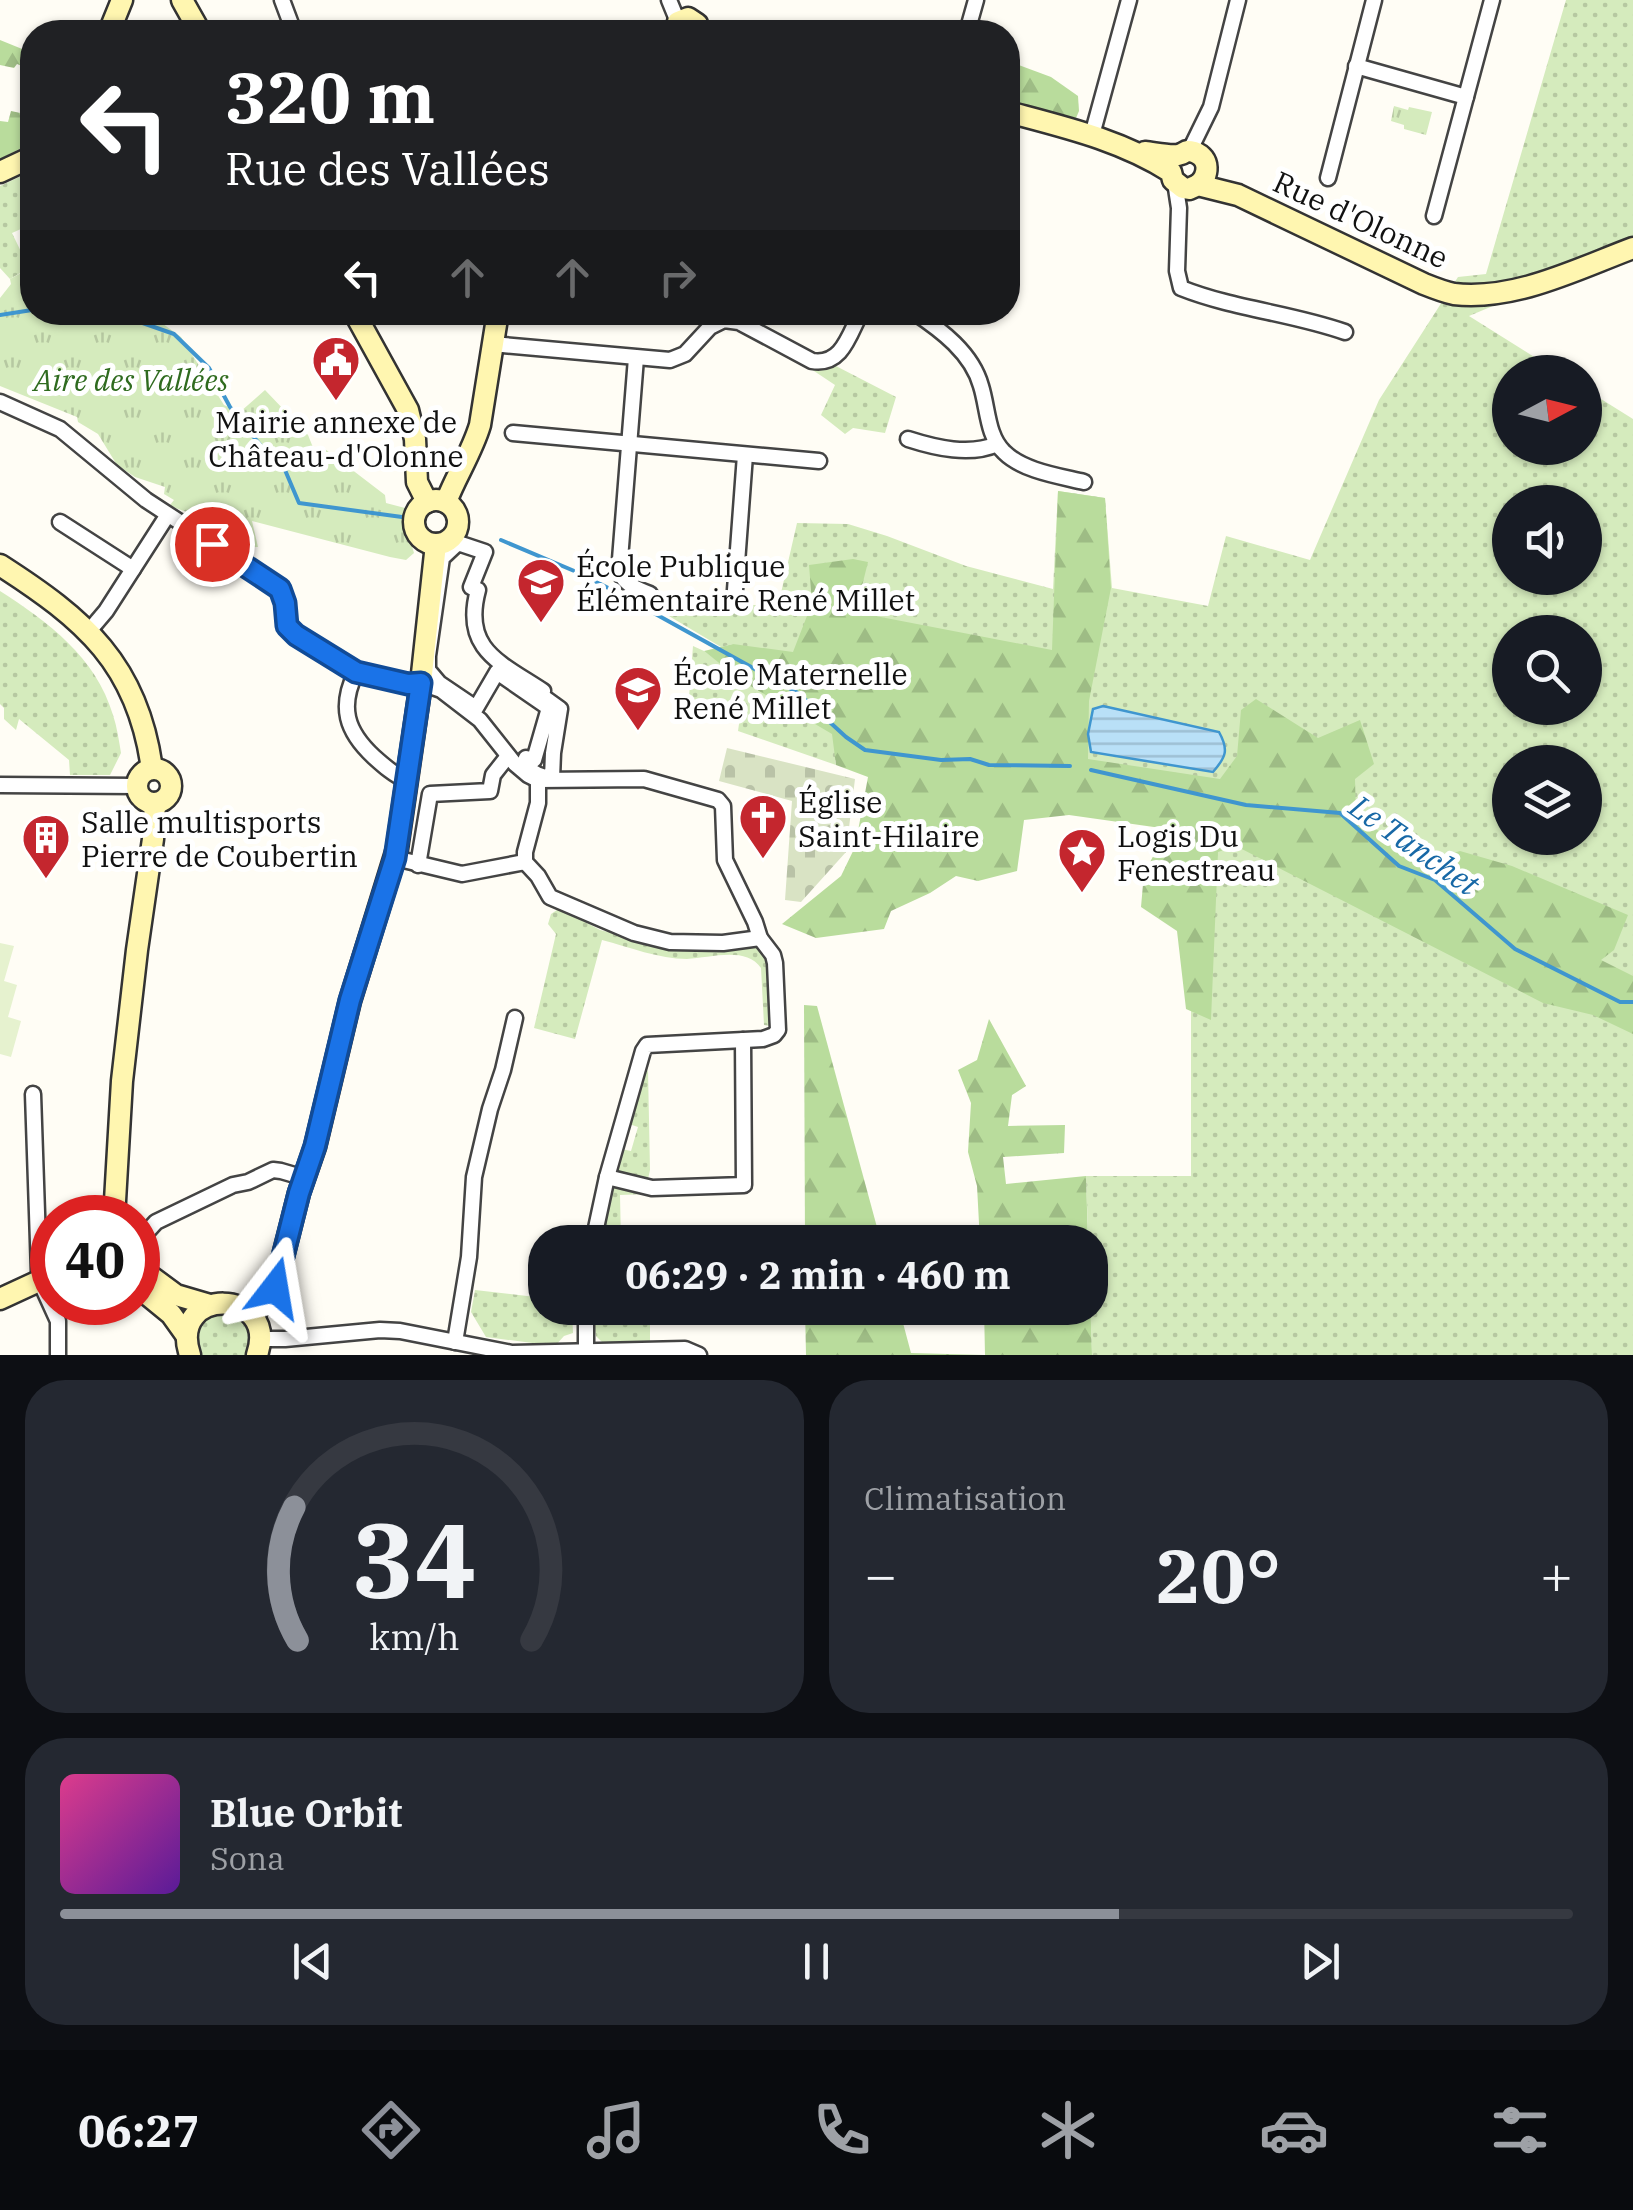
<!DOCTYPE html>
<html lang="fr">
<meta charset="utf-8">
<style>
:root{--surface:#171b24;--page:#242831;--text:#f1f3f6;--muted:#9ea1a6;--line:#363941;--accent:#8c9099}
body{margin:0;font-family:"IBM Plex Serif",serif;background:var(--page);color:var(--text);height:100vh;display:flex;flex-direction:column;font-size:38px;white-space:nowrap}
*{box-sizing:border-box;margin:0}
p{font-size:32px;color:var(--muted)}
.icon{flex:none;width:55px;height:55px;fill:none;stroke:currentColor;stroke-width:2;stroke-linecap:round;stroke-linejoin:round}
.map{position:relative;height:1355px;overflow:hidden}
.details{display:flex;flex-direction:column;gap:25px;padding:25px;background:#0d0f14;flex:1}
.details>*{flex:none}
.hud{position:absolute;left:20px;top:20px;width:1000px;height:305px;border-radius:40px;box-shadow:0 2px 8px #0004;background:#202124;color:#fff;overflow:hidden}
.needle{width:65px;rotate:83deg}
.fabs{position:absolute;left:1492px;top:355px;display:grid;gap:20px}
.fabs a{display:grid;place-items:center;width:110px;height:110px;border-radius:50%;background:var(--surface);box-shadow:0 2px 8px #0004;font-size:50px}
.speed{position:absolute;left:30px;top:1195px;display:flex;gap:20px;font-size:50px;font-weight:700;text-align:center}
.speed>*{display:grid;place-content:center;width:130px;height:130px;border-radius:50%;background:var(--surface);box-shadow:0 2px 8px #0004;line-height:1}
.speed .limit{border:15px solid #d22;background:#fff;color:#111}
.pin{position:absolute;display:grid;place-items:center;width:85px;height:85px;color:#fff;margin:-42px;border:5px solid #fff;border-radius:50%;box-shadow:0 2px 10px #0007}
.me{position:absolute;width:110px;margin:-55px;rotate:14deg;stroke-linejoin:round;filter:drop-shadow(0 0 8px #0008)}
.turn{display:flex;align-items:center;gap:35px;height:210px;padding:0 40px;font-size:45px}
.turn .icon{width:130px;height:130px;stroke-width:2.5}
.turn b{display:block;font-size:70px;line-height:85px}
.lanes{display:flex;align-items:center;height:95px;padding:0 40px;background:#0003;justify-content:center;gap:50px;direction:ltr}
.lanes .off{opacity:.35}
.big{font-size:75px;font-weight:800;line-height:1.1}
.details .tile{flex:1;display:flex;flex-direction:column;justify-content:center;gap:15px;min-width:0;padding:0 35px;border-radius:40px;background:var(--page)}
.details .dial{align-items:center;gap:0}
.dial svg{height:260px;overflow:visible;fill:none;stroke:var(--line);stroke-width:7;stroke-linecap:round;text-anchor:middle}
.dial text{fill:var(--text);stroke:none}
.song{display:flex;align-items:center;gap:30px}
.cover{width:120px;height:120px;border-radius:15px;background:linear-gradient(135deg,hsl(330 70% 55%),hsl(270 70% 35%))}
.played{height:10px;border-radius:5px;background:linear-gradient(90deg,var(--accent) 70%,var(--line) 70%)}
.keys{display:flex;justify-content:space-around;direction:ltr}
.heat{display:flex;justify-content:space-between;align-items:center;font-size:55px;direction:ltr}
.details .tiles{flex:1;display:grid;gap:25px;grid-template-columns:1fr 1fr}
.tile:last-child{grid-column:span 2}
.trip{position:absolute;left:528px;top:1225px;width:580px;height:100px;border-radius:40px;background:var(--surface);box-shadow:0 2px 8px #0004;font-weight:800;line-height:100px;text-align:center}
.menu{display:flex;height:160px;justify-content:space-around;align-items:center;background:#090b0e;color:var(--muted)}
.menu .icon{width:70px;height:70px}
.menu .active{color:var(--accent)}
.menu b{font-size:45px;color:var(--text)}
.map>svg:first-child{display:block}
.grass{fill:url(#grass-dots);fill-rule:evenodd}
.forest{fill:url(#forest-firs)}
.cemetery{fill:url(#cemetery-stones)}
.park{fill:url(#park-tufts)}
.pitch{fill:#e6f2cf}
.water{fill:url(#water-rules);stroke:#3f96cf;stroke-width:2.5}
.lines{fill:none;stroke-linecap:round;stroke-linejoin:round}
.stream{stroke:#3f96cf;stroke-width:4}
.street-casing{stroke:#444;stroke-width:19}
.secondary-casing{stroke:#333;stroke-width:25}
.street{stroke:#fff;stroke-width:14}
.secondary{stroke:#fff6b0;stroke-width:20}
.route-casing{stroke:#114b97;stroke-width:25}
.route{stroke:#1a73e8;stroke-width:18}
.labels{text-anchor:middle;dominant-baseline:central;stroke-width:10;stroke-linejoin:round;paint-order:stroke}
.street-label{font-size:30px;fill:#111;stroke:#fff}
.park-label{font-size:30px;font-style:italic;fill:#2f6b1f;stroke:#fff}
.poi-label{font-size:30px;fill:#111;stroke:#fff;text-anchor:start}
.water-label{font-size:32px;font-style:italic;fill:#1768a6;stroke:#fff}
</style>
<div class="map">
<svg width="1633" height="1355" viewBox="0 0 1633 1355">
<defs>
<pattern id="grass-dots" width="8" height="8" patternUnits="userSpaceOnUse" patternTransform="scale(2.5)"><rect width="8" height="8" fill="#d5ebbd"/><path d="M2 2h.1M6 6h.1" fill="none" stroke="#b6c8a1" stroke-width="1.8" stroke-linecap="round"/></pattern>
<pattern id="forest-firs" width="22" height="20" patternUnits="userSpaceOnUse" patternTransform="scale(2.5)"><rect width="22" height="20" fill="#b9dc9c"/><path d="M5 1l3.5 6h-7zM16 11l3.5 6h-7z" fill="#9ebc85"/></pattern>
<pattern id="cemetery-stones" width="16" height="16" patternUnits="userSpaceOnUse" patternTransform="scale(2.5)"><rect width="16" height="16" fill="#d9e3c4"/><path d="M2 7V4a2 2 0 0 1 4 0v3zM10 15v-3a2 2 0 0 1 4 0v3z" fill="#b9c2a7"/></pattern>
<pattern id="park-tufts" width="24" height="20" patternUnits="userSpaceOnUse" patternTransform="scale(2.5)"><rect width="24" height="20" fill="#d5ebbd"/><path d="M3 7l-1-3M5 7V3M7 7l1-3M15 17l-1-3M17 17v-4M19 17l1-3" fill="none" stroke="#b6c8a1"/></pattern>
<pattern id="water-rules" width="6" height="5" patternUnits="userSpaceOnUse" patternTransform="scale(2.5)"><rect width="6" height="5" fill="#b9e0f7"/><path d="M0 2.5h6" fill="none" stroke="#9ebfd3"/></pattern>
</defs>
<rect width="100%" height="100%" fill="#fffdf5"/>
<!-- grass -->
<g class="grass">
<path d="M1566,0H1633V247L1469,316L1558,372H1510V448H1585V389L1633,419V1355H1092L1086,1176H1191V817L835,760L836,765L738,731L740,717L725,714L726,707L696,701L692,712L688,710L693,646L704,651L758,691L733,644L721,647L642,600C671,590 708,600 735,611L754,605L778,606L797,523L848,524L887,536L966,566L1053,589L1058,491L1105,498L1112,588L1208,606L1226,536L1310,560L1379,400L1458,277L1486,274ZM1510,502H1585V578H1510ZM1510,632H1585V708H1510ZM1510,762H1585V838H1510Z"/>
<path d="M32,171V224L12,233L27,264L32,262V266L10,279L0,268V186Z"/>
<path d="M834,365L896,397L885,433L853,428L845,434L821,415L835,385L811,369L827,370Z"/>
<path d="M0,591C48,622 96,657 113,715C117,727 119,741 121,753L110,775H70L69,760L19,719L16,730L4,719V708L0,704Z"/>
<path d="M557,910L565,911L600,930L669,947H761C773,971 770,999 771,1026L764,1025L761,968C746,946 710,958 687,959C659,959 629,947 602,940L575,1039L534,1028L556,934L548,924L551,914Z"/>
<path d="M648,1070L650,1170L648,1179L618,1173L616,1169L621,1149L631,1151L638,1127L629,1124L639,1086Z"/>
<path d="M615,1182L648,1194L620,1195L621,1242H599L611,1187Z"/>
<path d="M475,1290L544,1298L545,1308L572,1310L573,1333L564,1336L555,1346L486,1337L471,1312Z"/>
<path d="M592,1308H618V1318L650,1323V1343L602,1342L596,1336Z"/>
<path d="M215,1310L242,1316L253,1333L249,1355H197L195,1328Z"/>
</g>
<!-- forest -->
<g class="forest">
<path d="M0,40L32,53V70L17,64L14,68L0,65Z"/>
<path d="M1008,61L1051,77L1078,96L1079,111L1076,118L1008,101Z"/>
<path d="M32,108V143L0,159V121L8,122L11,111L30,115Z"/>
<path d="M1058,491L1105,498L1111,588L1089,701L1088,759L1220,779L1237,756L1241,710L1256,699L1318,738L1360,720L1374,764L1355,779L1356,815L1423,862L1460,851L1512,866L1628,915L1614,950L1601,960L1633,976V1034L1593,1015L1543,1003L1236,846L1218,852L1211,1020L1186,1009L1177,931L1141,907L1144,873L1168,829L1069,815L1024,820L1017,871L978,881L956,876L930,893L891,911L884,929L816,938L782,924L841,876L855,847L868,777L836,765L832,734L742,681L704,651L733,644L793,652L812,603L809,565L853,559L868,562L861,590L860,613L1052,650Z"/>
<path d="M804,1005L817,1006L881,1242H805Z"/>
<path d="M989,1019L1026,1086L1012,1095L1008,1126L1065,1125L1064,1153L1003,1157L1006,1184L1086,1176L1088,1242H980L977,1186L968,1152L971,1103L958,1070L977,1060Z"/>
<path d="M1090,1294L1092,1355H806L805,1308H899L911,1353L985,1355L984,1308H1090Z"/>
</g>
<!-- cemetery -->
<path class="cemetery" d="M727,748L855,779L846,852L801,902L785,900L792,801L719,781Z"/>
<!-- park -->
<g class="park">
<path d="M1394,106L1408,110L1409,107L1432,112L1426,135L1404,129V125L1391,121Z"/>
<path d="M32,267V312L148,313L181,337L224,405L240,412L265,390L308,435L314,450L321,446L385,495L386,503L405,508L404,520L414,553L406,560L390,557L252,521L258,547H241C233,540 226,529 217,522C204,512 186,515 170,505L174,500L164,494L165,487L135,477L117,465L98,434L78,422L77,417L0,386V298L11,284L10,279Z"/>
</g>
<!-- pitch -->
<path class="pitch" d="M0,943L14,946L4,981L17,985L8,1017L21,1021L11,1057L0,1054Z"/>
<!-- water -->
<path class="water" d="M1103,706L1219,732C1229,750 1226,757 1213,772L1091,752L1088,734L1093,709Z"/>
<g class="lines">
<!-- stream -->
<g class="stream">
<path d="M123,312L137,321L174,334L209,368L230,407L265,451L285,470L299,503L402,517"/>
<path d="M0,315L32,310"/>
<path d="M501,540L579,573L618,593"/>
<path d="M641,606L798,693L846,737L865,750L941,760L970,759L989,765L1070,766"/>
<path d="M1091,770L1246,805L1340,813L1399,866L1435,880L1515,949L1620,1002H1633"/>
</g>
<!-- street casing -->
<g class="street-casing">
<g id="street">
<path d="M282,0L294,32"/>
<path d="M669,0L678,22"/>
<path d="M967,32L976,0"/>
<path d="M1356,66L1466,97"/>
<path d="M1092,135L1129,0"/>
<path d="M1189,152L1211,107L1238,0"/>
<path d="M1328,178L1374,0"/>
<path d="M1175,182L1179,208L1177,271L1181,288C1234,309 1291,313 1345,332"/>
<path d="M1434,216L1492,0"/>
<path d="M914,312C941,330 972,353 981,386C988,408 987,436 1004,452C1023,471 1059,476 1084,482"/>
<path d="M492,344L670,360L685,354L710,327L724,320L739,322L812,361C842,366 849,335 861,312"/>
<path d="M636,358L619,572C626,585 636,589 650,594"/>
<path d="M0,402L60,429L146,500L273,583C288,597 282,614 290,631L356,672L408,684L421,683L441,690L480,720L515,764L528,775L538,780L644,779L718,800L723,806L725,860L755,922L760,938L773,955L775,963L778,1030L774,1035L763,1039L647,1045L643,1051L607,1177L593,1242"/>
<path d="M513,433L819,461"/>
<path d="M908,439C936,448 970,456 997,444"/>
<path d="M60,522L133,569"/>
<path d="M458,543L485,552L471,587L478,590C462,649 499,662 543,691L542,696L560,709L553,753L552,778C541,777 530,772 524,763L526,758L534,760L549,708L497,672L476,708L439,683L428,670V656L442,558Z"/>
<path d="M735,590L745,455"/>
<path d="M89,631L106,611L167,516"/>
<path d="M356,672C339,707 346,731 374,757C384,766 394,775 406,780"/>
<path d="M538,780V803L525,852V862L538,876L550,897L634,933L670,942L723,943L760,938"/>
<path d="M0,785L137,786"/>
<path d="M395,858L462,874L525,862"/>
<path d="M418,865L430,794L490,791L493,775L508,756"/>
<path d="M33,1094L39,1272L43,1288L58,1321V1355"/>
<path d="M607,1177L652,1188L744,1185L743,1040"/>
<path d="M138,1260L145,1234L156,1222L233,1185L248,1182L273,1170L281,1171L305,1178"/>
<path d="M261,1339H285L380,1330L400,1331L512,1353L685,1349L699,1355"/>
<path d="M455,1342L469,1257L474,1177L490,1109L503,1070L515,1018"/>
<path d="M586,1352V1308"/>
</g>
</g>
<!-- secondary casing -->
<g class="secondary-casing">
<g id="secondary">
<path d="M182,0L200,32"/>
<path d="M109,32L122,0"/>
<path d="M676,32L678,22L688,18L697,24V32"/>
<path d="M1008,112C1064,127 1121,140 1171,172L1173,180L1183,188L1189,189L1198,185L1238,195L1424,284C1434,288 1444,292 1454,294C1515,301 1577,269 1633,248"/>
<path d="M1145,152C1155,153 1168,156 1178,155C1188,153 1183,149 1194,152C1211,158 1209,176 1198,185"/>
<path d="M0,172L32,157"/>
<path d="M354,312L408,410L415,439L417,482L427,502"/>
<circle cx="436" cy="522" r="22"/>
<path d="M446,502C456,476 472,452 480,425L498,312"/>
<path d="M0,565C84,619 138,664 152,769"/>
<circle cx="154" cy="786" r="17"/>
<path d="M114,1218L122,1081L137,950L153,839L155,803"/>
<path d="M138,1267L176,1295L210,1305"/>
<path d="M138,1287L171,1314L186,1335"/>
<path d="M0,1299L52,1275"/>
<path d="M252,1315L270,1296L275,1288L299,1193L315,1147L350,1001L397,849L421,683L436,544"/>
<path d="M190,1355C167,1286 280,1287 257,1355"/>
</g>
</g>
<!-- street -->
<use href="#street" class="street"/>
<!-- secondary -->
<use href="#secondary" class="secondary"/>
</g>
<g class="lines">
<!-- route casing -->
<g class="route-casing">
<path id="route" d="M212,544L280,589L285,603L287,626L296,635L356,672L408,684L421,683L395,858L350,1000L315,1146L299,1193L275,1288"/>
</g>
<!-- route -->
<use href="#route" class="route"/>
</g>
<!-- icons -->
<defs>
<g id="civic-pin" transform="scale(2.5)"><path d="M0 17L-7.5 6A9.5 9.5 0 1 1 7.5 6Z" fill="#c4262e" stroke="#fff"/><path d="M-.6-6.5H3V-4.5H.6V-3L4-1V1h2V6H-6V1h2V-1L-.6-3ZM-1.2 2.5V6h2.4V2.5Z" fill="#fff"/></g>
<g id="school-pin" transform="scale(2.5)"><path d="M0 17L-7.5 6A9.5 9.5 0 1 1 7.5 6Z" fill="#c4262e" stroke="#fff"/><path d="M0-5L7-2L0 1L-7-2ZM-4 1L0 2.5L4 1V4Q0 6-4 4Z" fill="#fff"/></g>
<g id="church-pin" transform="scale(2.5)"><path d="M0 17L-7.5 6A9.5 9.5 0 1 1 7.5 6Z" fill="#c4262e" stroke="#fff"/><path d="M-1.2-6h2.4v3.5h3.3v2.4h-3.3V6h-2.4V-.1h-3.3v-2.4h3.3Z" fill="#fff"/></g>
<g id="building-pin" transform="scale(2.5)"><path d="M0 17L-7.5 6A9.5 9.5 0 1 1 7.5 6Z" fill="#c4262e" stroke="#fff"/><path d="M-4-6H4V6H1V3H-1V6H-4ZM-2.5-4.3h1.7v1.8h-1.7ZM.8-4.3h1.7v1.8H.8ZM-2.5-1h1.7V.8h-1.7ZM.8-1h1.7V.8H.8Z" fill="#fff"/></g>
<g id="sight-pin" transform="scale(2.5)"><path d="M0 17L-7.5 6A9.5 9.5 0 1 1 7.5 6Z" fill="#c4262e" stroke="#fff"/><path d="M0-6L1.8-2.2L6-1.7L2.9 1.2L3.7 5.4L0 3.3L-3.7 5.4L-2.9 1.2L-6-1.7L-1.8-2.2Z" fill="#fff"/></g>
</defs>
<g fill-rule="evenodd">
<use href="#civic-pin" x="336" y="360"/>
<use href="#school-pin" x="541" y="582"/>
<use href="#school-pin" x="638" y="690"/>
<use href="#church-pin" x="763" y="818"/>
<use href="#building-pin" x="46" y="838"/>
<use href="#sight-pin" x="1082" y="852"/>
</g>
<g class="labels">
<!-- street labels -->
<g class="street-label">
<text transform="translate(1361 219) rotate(25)">Rue d'Olonne</text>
</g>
<!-- park labels -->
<g class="park-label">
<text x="131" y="379">Aire des Vallées</text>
</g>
<!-- poi labels -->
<g class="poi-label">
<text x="336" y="421" text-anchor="middle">Mairie annexe de<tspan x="336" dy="34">Château-d'Olonne</tspan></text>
<text x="576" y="565">École Publique<tspan x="576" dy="34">Élémentaire René Millet</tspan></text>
<text x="673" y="673">École Maternelle<tspan x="673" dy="34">René Millet</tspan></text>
<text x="798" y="801">Église<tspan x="798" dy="34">Saint-Hilaire</tspan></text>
<text x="81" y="821">Salle multisports<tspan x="81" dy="34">Pierre de Coubertin</tspan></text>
<text x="1117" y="835">Logis Du<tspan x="1117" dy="34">Fenestreau</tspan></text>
</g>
<!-- water labels -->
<g class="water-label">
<text transform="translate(1415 845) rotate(35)">Le Tanchet</text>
</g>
</g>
</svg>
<div class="fabs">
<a><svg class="needle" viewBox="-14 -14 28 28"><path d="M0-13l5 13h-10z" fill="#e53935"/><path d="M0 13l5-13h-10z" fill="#9ea1a6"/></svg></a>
<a><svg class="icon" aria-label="sound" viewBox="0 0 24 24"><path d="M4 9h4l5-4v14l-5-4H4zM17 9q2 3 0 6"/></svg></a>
<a><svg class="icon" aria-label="search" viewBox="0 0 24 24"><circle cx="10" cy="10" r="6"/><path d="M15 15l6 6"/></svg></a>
<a><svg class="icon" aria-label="layers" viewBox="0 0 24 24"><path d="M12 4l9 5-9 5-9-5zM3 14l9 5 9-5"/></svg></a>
</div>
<div class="speed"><div class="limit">40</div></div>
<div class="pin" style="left:212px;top:544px;background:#d93025"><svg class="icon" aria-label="arrive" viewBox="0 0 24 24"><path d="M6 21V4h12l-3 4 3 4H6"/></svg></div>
<svg class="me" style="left:275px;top:1288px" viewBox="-20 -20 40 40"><path d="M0-17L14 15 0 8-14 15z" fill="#1a73e8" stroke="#fff" stroke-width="4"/></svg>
<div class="trip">06:29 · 2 min · 460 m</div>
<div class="hud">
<div class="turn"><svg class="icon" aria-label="left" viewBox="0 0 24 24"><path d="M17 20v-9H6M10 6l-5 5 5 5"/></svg><div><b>320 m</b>Rue des Vallées</div></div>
<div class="lanes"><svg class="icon" aria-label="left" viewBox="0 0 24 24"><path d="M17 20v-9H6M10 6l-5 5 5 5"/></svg><svg class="icon off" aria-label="ahead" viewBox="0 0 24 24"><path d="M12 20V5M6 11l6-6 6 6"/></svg><svg class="icon off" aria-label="ahead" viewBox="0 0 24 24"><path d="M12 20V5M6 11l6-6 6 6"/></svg><svg class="icon off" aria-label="right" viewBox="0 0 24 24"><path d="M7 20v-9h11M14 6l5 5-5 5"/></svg></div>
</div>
</div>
<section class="details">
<div class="tiles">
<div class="tile dial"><svg viewBox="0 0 100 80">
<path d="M14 69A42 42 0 1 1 86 69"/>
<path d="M14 69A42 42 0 0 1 13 28" stroke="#8c9099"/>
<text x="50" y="56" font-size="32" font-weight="700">34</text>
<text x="50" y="72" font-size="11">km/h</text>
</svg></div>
<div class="tile"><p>Climatisation</p>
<div class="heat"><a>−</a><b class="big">20°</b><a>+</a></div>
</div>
<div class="tile">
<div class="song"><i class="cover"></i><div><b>Blue Orbit</b><p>Sona</p></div></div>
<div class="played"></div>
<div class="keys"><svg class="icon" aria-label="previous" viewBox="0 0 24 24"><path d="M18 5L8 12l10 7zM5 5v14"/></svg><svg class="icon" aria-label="pause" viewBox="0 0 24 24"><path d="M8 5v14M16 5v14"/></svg><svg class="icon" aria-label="next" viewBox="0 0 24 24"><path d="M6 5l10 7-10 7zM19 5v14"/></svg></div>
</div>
</div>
</section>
<nav class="menu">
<b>06:27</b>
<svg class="icon active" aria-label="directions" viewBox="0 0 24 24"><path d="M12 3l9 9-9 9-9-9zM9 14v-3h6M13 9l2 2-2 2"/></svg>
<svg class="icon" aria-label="music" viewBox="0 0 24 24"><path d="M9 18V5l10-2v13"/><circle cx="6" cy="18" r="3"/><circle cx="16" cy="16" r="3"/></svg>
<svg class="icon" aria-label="phone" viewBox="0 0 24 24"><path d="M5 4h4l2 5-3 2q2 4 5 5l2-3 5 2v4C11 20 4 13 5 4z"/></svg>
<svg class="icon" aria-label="climate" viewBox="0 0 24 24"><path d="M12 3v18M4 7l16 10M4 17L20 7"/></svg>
<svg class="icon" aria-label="car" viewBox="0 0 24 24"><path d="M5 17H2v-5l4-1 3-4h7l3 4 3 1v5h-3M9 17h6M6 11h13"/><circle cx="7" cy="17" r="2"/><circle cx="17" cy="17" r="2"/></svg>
<svg class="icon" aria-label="filters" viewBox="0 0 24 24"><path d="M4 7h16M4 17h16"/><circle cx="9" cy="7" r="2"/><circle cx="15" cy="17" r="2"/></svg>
</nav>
